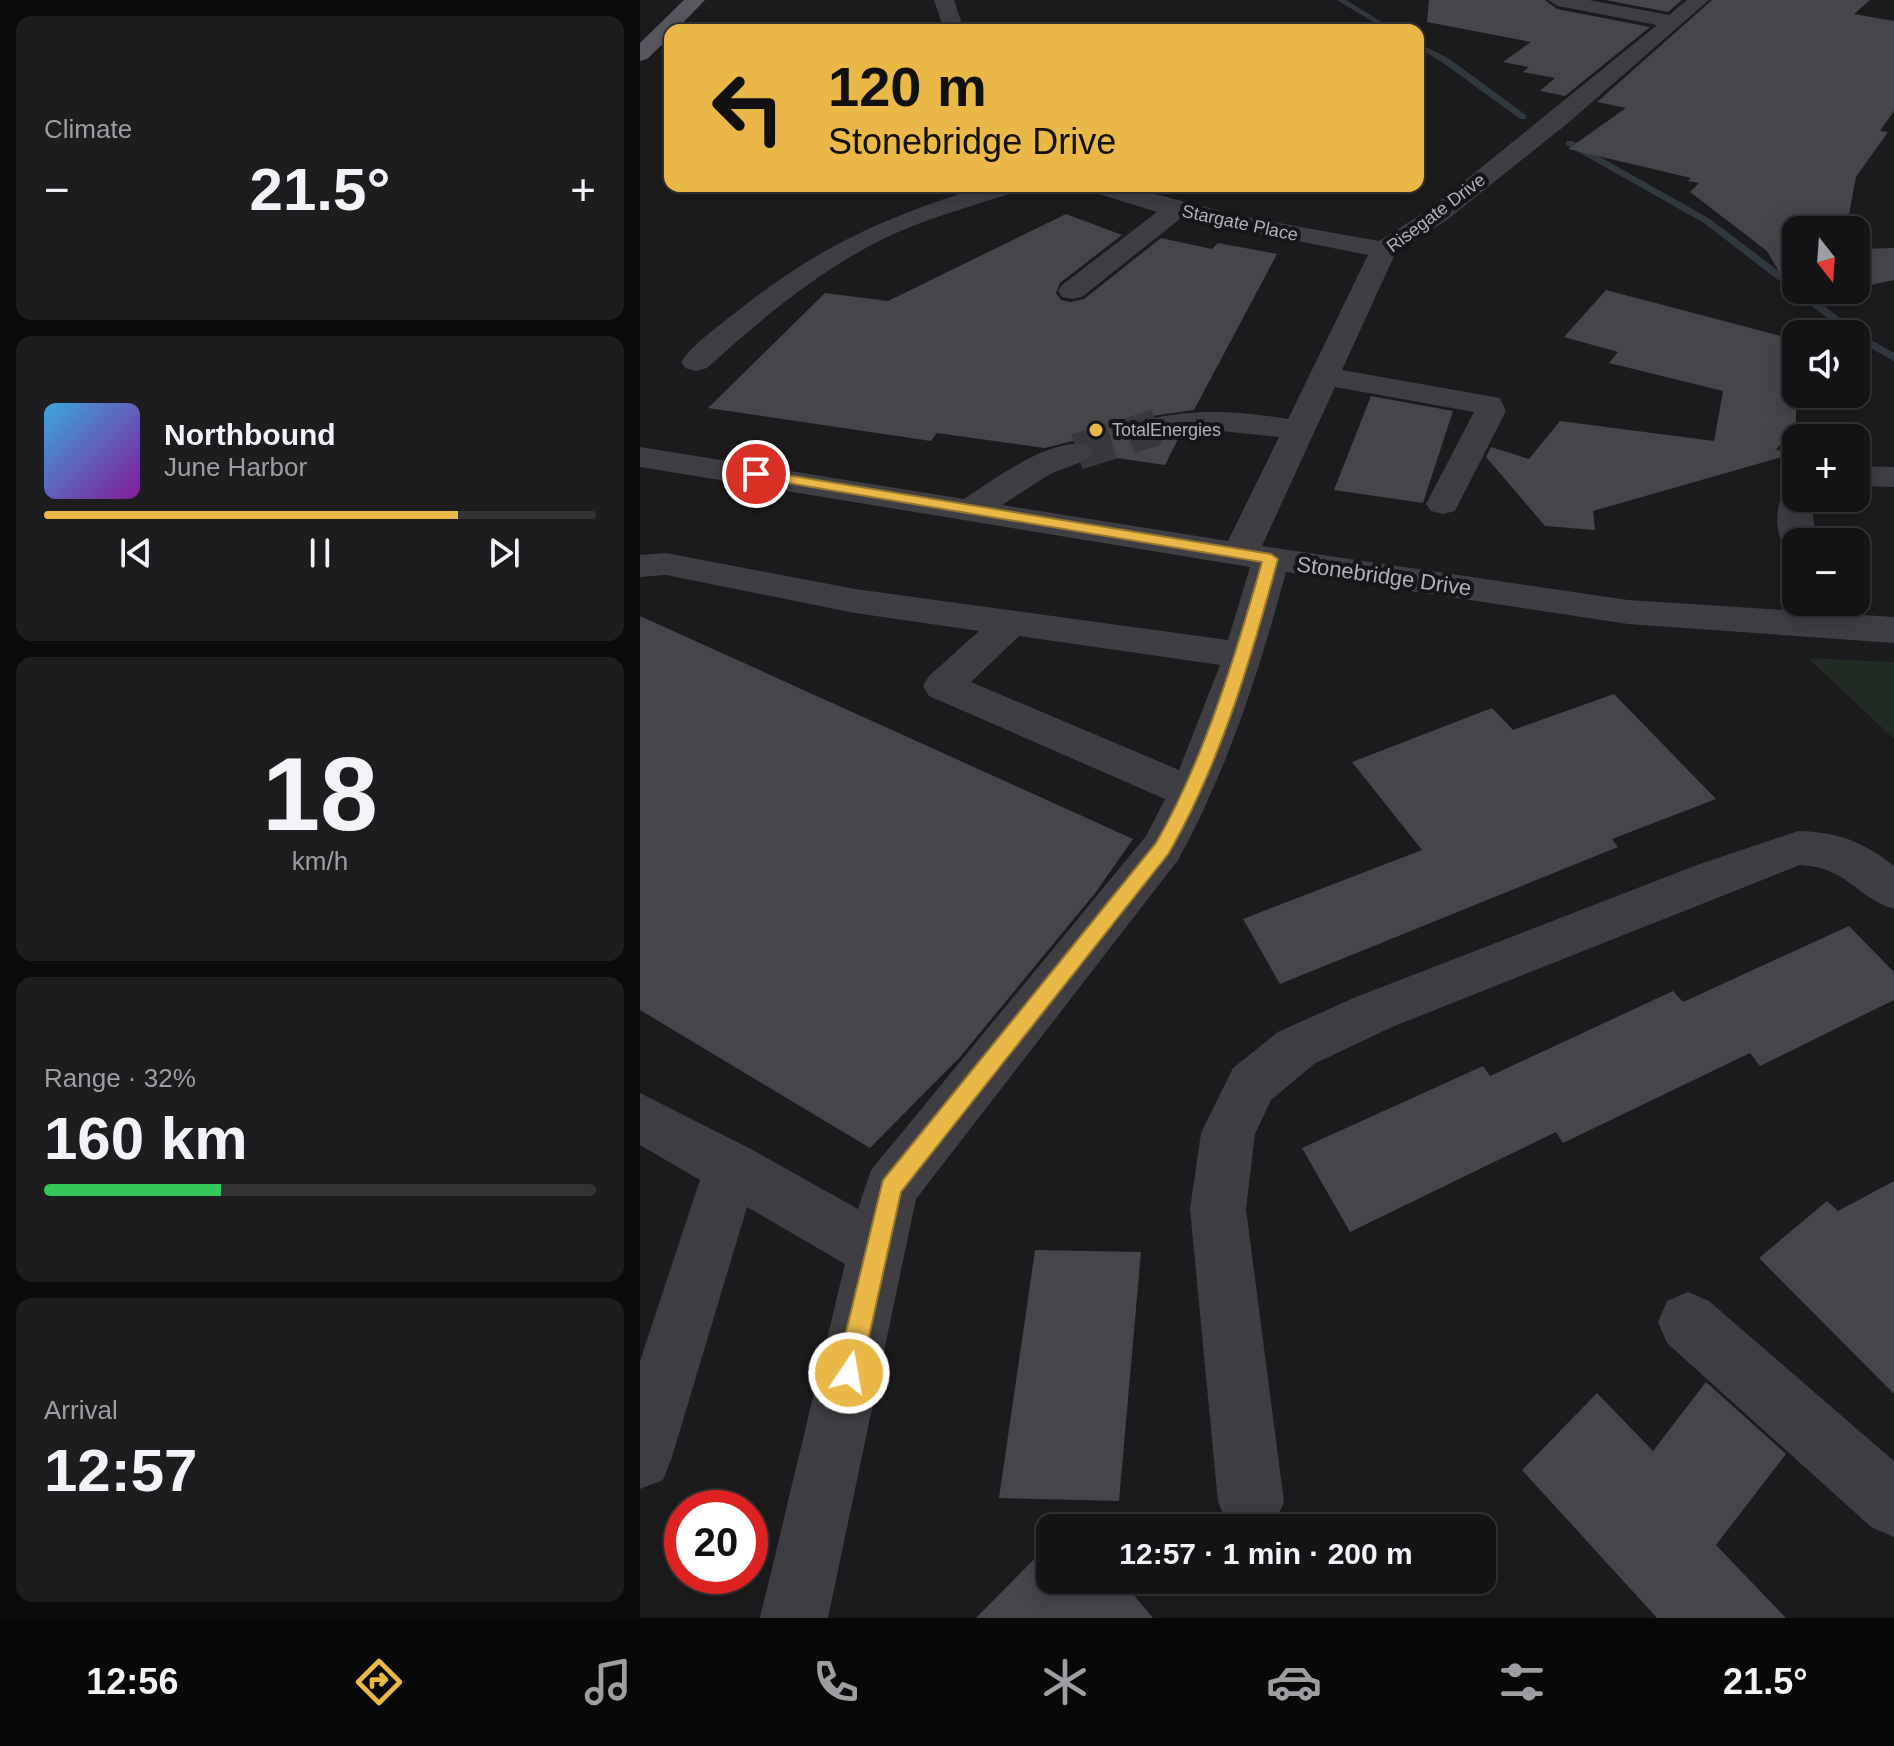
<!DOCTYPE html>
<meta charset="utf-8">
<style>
:root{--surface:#141416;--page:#1d1d1f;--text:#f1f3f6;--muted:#9d9ea1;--line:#333335;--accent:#e9b846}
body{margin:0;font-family:Helvetica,sans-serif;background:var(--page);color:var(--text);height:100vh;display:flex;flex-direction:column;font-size:30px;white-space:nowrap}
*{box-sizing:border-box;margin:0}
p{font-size:26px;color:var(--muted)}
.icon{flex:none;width:44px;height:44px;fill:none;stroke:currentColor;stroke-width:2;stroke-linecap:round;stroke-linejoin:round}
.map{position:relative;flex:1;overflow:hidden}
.details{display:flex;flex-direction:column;gap:16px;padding:16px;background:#0b0b0c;width:640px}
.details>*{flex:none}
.banner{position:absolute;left:24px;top:24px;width:760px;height:168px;border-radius:16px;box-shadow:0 4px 20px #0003,0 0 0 2px var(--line);background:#e9b846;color:#111;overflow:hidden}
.needle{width:52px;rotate:163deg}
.buttons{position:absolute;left:1142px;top:216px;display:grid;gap:16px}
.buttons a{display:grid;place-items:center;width:88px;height:88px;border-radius:16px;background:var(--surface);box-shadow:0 4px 20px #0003,0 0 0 2px var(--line);font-size:40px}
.speed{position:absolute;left:24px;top:1490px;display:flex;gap:16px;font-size:40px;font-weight:700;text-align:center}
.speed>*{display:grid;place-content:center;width:104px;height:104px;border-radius:50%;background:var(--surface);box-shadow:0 4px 20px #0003,0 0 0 2px var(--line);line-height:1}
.speed .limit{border:12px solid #d22;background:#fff;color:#111}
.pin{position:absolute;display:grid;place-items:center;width:68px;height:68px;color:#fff;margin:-34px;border:4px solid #fff;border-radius:50%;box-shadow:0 2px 8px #0007}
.me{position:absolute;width:88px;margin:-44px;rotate:12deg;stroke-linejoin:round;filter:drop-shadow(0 0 6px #0008)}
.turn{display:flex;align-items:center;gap:28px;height:168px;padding:0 32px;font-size:36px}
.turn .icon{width:104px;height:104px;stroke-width:2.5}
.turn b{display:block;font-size:56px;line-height:68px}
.big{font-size:60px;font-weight:600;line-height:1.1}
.details .tile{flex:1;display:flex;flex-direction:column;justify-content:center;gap:12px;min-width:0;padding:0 28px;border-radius:16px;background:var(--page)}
.details .dial{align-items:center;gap:0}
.dial b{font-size:104px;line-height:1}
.song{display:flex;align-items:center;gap:24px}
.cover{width:96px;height:96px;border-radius:12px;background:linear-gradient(135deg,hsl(200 70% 55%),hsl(290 70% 35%))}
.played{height:8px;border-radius:4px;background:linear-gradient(90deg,var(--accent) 75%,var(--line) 75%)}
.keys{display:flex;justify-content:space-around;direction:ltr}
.heat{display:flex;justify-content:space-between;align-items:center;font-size:44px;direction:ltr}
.charge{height:12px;border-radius:6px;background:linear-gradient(90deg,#34c759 32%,var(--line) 0)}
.trip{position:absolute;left:396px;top:1514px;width:460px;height:80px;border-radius:16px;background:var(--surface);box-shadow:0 4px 20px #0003,0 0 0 2px var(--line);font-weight:600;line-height:80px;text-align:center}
.dock{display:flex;height:128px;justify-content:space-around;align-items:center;background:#080809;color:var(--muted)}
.dock .icon{width:56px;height:56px}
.dock .on{color:var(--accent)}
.dock b{font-size:36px;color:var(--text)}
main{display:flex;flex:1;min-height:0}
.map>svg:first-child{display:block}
.green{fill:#222a24}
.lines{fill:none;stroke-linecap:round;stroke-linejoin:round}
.stream{fill:#313940;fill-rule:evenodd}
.building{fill:#45464a}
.minor-tunnel{stroke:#38383d;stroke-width:36;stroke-dasharray:36 18;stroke-linecap:butt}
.minor{fill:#3e3e43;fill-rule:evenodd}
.major{fill:#585960;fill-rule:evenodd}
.route{fill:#e9b846;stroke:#97782e;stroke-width:2}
.poi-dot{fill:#e9b846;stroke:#161518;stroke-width:3}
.labels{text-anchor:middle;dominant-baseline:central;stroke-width:8;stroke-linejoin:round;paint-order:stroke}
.far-street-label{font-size:18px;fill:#aeb1bb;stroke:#161518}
.far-poi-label{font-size:18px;fill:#aeb1bb;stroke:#161518;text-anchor:start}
.street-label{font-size:22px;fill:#aeb1bb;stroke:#161518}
</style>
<main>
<section class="details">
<div class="tile"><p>Climate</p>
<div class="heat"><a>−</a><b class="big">21.5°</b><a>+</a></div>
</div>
<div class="tile">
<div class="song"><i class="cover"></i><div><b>Northbound</b><p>June Harbor</p></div></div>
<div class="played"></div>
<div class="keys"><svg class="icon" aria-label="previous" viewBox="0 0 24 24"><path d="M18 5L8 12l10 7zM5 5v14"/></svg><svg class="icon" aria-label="pause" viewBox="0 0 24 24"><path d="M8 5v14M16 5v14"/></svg><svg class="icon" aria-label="next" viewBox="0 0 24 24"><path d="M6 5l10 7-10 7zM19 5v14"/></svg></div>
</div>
<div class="tile dial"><b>18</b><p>km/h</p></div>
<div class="tile"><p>Range · 32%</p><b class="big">160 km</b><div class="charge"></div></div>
<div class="tile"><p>Arrival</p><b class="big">12:57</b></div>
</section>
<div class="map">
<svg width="1254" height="1618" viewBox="0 0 1254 1618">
<rect width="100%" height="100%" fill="#1b1a1d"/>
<!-- green -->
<path class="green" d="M1168,658L1254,662V739Z"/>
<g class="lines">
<!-- stream -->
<g class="stream">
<path d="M697,0H706L755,30H746Z"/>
<path d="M778,43L808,58L886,115V119H880L802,62L778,48Z"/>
<path d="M926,141H932L1070,219L1156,284V290H1164L1219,333L1254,353V361L1216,340V334H1208L1064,223L926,145Z"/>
</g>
</g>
<!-- building -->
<g class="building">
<path d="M789,0H905L917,9L1010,27L925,96L900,91L915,78L883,72L889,67L863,62L891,42L787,22Z"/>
<path d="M965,0H1042L1028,12Z"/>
<path d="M1072,0H1230L1214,14L1254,21V111L1240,131L1248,132L1216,177L1206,230H1156V290H1207L1156,301L1127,251L1050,192L1059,183L1048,181L1051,178L928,149L986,108L957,102Z"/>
<path d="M426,214L482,235L420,283L416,293L421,300L431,302L444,299L521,238L572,249L578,243L637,254L554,410L505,417L499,425L505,437L517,440L539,437L525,465L456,455V450L449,442L433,441L405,448L297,433L291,441L68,408L185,293L248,301Z"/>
<path d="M1254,248V280L1216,288V249Z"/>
<path d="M966,290L1156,340V421L1136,450L1156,453L953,511L955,530L905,526L846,457L851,447L889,459L920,421L1074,441L1083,391L969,363L978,352L924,337Z"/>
<path d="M731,396L813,411L783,503L694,490Z"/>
<path d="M0,616L493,839L456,892L320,1057L230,1148L0,1010Z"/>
<path d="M974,694L1076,799L972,839L978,847L640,984L603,919L782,850L712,762L852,708L873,730Z"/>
<path d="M1209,926L1254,972V1000L1120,1066L1110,1053L923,1143L916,1132L710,1232L662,1148L843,1066L850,1076L1033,991L1043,1002Z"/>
<path d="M1254,1181V1394L1119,1258L1187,1201L1198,1211Z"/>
<path d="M395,1250L501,1252L479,1501L359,1498Z"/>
<path d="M1066,1382L1146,1454L1076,1545L1146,1618H1017L882,1470L957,1393L1013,1451Z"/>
<path d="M410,1543V1580H481L513,1618H336Z"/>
</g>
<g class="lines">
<!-- minor-tunnel -->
<path class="minor-tunnel" d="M437,452L517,427"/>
<!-- minor -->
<g class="minor">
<path d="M294,0H314L324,30H304Z"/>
<path d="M908,0H949L1029,15L1047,0H1069L928,123L808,219L755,254L702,370L860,398L866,411L815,511L803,514L791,511L786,504L834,412L695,387L622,546L988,600L1254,617V643L988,624L646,572C619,672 588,769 538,860L276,1199L188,1618H120L205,1264L107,1207L32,1457L23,1480L0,1489V1361L60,1180L0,1145V1093L111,1149L218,1209L231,1170L506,836L525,799L289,696L283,686L289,676L339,631L215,613L26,575L0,577V555L26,553L215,589L588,640L610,567L0,467V447L324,499C355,479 411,436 449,445L454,452L449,459L410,474L362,505L588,541L639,437L571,430L517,437L506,434L501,427L506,420C554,408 599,411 648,419L728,255L541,218L442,297L432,299L422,297L418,291L422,285L517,212L449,191L445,186H484L600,216L739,241L790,209L1017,25L918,6ZM379,636L580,665L539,770L331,682Z"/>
<path d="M344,186H382L378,191C333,206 287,218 245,238C178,271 121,319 67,368L56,371L45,368L41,362C54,343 77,327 95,313C179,246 243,218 344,186Z"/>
<path d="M1216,466L1254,467V487L1216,486Z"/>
<path d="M1156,488V498H1174L1171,503L1177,542H1156V552L1146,550C1135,534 1134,506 1145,491Z"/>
<path d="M1158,831C1198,832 1222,841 1254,866V909C1214,896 1207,867 1160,865L752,1027L674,1064L631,1100L615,1134L606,1209L644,1502L634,1525C621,1530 601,1530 588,1525L578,1502L550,1209L561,1133L593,1068L638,1032L716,997L1057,865Z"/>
<path d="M1048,1292L1069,1301L1254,1461V1537L1231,1527L1027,1343L1018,1322L1027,1301Z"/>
</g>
<!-- major -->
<path class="major" d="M44,0H65L36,30H30V37L7,59L0,61V43Z"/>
</g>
<!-- route -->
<path class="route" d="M116,470L631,554L638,559C611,659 581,762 529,853L261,1192L221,1373L218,1382L209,1385L200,1382L196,1373L243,1180L516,843C564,760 596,654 622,562L111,477L109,474Z"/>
<!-- markers -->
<circle class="poi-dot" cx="456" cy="430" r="8"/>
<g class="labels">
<!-- far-street labels -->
<g class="far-street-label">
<text transform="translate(796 213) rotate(-37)">Risegate Drive</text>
<text transform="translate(600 223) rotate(12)">Stargate Place</text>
</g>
<!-- far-poi labels -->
<g class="far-poi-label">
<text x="472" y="430">TotalEnergies</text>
</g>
<!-- street labels -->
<g class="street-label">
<text transform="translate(744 576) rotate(8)">Stonebridge Drive</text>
</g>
</g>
</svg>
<div class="buttons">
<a><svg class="needle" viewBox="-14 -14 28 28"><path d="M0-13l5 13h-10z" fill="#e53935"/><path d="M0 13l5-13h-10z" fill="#9d9ea1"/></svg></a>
<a><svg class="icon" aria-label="sound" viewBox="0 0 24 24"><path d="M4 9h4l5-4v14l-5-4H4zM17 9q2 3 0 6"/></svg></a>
<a>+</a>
<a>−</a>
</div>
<div class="speed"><div class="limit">20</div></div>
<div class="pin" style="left:116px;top:474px;background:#d93025"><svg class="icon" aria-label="arrive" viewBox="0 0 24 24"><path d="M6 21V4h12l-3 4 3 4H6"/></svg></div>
<svg class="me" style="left:209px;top:1373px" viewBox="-20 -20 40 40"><circle r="17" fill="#e9b846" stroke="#fff" stroke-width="3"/><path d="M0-11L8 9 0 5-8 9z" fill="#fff"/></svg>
<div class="trip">12:57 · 1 min · 200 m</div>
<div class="banner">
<div class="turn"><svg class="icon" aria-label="left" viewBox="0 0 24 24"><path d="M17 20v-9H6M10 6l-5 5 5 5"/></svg><div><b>120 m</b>Stonebridge Drive</div></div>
</div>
</div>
</main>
<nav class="dock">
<b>12:56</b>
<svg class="icon on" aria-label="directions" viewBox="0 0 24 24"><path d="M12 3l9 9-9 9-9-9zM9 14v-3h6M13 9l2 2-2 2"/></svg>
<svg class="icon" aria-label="music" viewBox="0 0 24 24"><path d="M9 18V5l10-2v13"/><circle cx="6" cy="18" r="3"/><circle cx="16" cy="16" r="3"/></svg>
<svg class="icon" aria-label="phone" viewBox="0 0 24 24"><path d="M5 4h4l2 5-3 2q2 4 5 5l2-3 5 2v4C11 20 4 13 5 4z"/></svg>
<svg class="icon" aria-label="climate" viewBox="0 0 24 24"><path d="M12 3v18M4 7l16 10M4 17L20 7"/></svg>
<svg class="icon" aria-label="car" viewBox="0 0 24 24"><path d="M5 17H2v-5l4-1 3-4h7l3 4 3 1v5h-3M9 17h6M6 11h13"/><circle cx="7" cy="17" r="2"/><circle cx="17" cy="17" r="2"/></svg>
<svg class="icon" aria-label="filters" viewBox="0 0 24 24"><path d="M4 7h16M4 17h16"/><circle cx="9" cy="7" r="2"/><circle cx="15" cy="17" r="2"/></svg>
<b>21.5°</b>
</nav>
